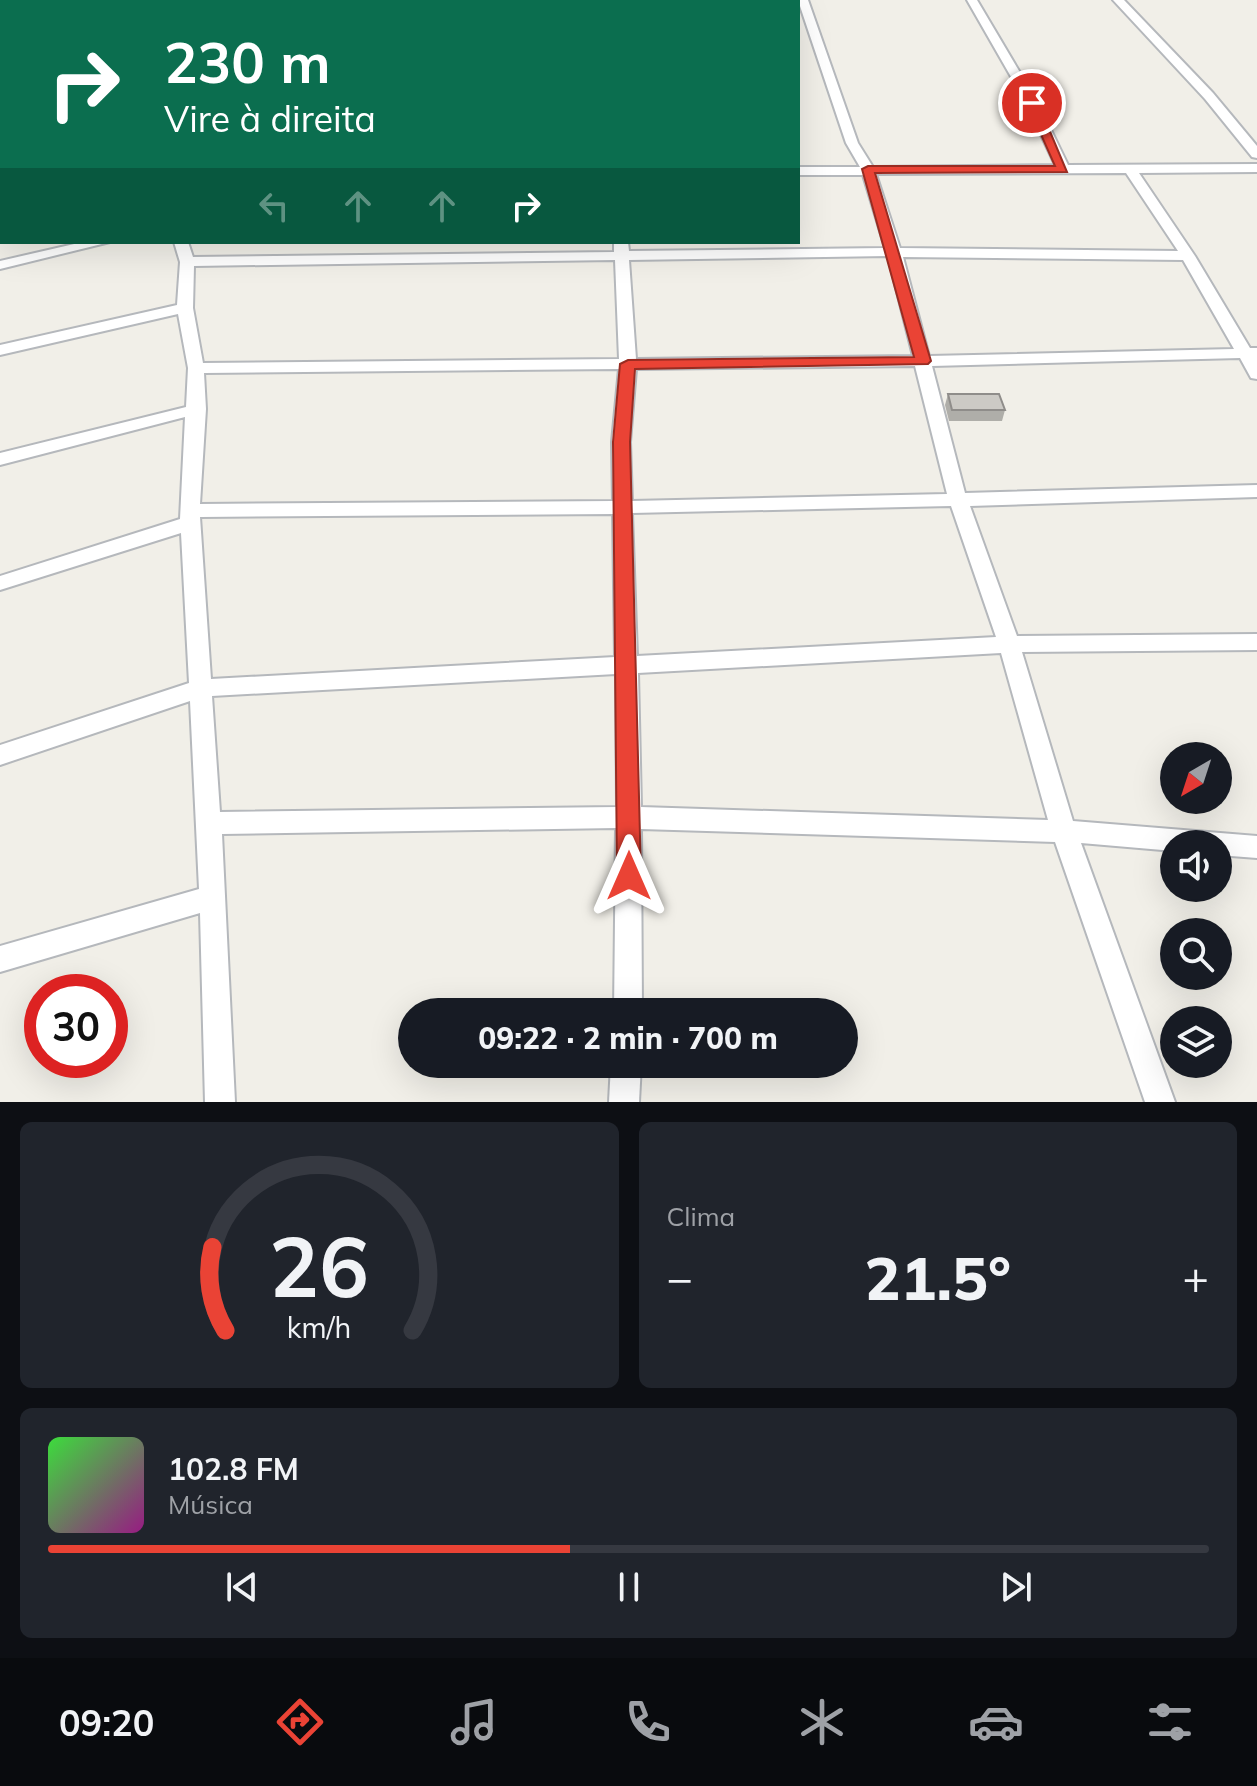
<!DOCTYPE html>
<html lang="pt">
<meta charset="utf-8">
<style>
:root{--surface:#171b24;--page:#20242c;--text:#f1f3f6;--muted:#9ea1a6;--line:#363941;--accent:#ea4335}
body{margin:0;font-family:Mulish,sans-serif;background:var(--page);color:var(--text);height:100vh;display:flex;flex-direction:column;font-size:30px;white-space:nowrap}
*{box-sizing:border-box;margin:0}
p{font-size:26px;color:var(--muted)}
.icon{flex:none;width:44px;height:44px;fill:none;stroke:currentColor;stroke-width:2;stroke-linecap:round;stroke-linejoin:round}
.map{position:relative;height:1102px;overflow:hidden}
.drawer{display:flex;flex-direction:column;gap:20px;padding:20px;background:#0d0f14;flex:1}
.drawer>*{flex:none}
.banner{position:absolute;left:0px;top:0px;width:800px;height:244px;box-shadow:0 8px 32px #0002;background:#0b6e4f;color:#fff;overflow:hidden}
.needle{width:52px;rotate:219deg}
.tools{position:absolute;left:1160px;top:742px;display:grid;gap:16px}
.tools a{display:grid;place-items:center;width:72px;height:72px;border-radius:50%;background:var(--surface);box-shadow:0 8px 32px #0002;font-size:40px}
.speed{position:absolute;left:24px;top:974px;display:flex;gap:16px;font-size:40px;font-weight:700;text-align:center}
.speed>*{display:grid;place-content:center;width:104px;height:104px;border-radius:50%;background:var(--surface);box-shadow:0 8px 32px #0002;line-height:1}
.speed .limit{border:12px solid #d22;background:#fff;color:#111}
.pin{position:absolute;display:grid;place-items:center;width:68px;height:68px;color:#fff;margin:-34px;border:4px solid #fff;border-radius:50%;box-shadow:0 2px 8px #0007}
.me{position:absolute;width:88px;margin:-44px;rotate:0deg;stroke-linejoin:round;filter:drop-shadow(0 0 6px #0008)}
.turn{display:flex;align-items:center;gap:28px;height:168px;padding:0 32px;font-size:36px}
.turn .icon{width:104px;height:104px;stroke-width:2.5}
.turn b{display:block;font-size:56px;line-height:68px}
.lanes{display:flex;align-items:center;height:76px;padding:0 32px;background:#0003;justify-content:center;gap:40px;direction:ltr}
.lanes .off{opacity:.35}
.big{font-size:60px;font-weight:800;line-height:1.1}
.drawer .widget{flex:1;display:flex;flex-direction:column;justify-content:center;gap:12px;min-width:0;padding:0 28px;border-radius:12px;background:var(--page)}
.drawer .dial{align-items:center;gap:0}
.dial svg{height:208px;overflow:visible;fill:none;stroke:var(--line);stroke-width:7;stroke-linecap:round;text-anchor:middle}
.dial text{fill:var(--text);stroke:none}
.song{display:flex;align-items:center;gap:24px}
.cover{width:96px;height:96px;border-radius:12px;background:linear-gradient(135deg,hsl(120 70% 55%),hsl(310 70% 35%))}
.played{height:8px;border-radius:4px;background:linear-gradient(90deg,var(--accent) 45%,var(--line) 45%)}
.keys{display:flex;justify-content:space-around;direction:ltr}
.heat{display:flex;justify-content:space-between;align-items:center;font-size:44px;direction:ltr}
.drawer .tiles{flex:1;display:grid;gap:20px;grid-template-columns:1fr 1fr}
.widget:last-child{grid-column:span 2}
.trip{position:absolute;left:398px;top:998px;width:460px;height:80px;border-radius:40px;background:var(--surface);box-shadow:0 8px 32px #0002;font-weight:800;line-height:80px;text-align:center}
.tabs{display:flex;height:128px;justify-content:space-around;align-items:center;background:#090b0e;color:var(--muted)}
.tabs .icon{width:56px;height:56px}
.tabs .selected{color:var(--accent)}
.tabs b{font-size:36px;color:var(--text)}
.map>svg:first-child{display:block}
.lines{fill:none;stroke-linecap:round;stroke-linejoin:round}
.minor-casing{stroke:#b5b8bc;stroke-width:4}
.minor{fill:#fff;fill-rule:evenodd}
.wall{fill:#afaea9}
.building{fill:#cccac5;stroke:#8f8d8a;stroke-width:2}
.route{fill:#ea4335;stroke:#982c22;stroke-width:2}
</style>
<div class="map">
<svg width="1257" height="1102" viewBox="0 0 1257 1102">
<rect width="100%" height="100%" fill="#f1efe8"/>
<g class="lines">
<!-- minor casing -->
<g class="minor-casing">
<g id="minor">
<path d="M22,0H43L21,2Z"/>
<path d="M89,0H99L100,2H90Z"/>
<path d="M163,0H183L184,2H164Z"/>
<rect x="201" y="0" width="10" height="2"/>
<path d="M308,0H319L320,2H309Z"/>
<path d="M611,0H664L610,2Z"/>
<path d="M798,0H808L858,143L873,167L1055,165L1026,103L967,0H977L1038,103L1068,165L1257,164V172L1139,173L1195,256L1250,348H1257V379L1251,378L1240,358L932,366L965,493L1257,485V497L970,506L1017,636L1257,634V650L1022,652L1073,821L1257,836V858L1218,855V844H1174V851L1081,843L1175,1102H1145L1055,842L641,829L642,1012H614L616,828L222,834L235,1102H205L200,913L0,972V946L199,889L190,701L0,765V745L189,683L181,533L0,590V576L180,519L185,417L0,465V453L186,407L188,368L178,314L0,355V345L177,305L180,262L174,242H188L193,257L614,252V242H628L629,251L885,248L863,175H798V167H860L846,143ZM1126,173L1178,251L900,248L876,174ZM888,256L913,356L636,359L629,260ZM903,257L1183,260L1234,349L929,356ZM615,260L619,359L203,363L193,308L194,266ZM915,366L947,494L632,501L630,442L636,369ZM619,369L612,442L613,501L200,504L206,409L204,373ZM951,506L996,637L637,656L632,513ZM613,514L615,657L211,679L200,517ZM1001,653L1048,820L641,807L638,673ZM616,674L617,807L220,812L212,696Z"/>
<path d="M1113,0H1124L1213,93L1257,146V158L1252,157L1205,99Z"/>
<rect x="0" y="3" width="2" height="6"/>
<rect x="0" y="40" width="2" height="6"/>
<rect x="0" y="140" width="2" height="8"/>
<path d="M0,200H2L0,209Z"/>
<path d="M83,242H110L0,269V261Z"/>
<path d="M611,1064H641L639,1102H609Z"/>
</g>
</g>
<!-- minor -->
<use href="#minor" class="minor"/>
</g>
<!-- wall -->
<path class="wall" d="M948,394L1005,410L1002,421H949L945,405Z"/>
<!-- building -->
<path class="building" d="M948,394H999L1005,410H952Z"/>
<!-- route -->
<path class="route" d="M1032,100L1038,103L1067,172L875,173L931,361L928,364L635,369L630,442L641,876L637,883L629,887L621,883L617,876L613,442L620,364L628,360L914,357L862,169L868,166H1055L1027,103Z"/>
</svg>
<div class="tools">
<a><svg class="needle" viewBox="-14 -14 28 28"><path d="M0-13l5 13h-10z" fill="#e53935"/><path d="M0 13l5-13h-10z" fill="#9ea1a6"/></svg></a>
<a><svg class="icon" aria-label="sound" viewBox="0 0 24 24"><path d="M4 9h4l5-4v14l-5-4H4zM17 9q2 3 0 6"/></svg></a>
<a><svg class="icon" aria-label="search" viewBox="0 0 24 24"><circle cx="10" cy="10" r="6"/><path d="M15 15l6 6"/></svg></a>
<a><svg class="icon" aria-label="layers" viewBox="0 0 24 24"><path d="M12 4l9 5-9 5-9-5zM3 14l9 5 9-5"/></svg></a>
</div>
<div class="speed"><div class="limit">30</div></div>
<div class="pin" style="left:1032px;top:103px;background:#d93025"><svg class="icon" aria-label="arrive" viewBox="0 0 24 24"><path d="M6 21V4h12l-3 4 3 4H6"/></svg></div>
<svg class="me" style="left:629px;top:876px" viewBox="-20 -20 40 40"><path d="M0-17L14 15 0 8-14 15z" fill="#ea4335" stroke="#fff" stroke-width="4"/></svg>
<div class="trip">09:22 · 2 min · 700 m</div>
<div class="banner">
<div class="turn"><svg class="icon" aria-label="right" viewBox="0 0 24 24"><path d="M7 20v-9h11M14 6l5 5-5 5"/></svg><div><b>230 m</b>Vire à direita</div></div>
<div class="lanes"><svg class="icon off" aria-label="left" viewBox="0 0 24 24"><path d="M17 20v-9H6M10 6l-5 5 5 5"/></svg><svg class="icon off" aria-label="ahead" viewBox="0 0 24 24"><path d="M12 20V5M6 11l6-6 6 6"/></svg><svg class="icon off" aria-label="ahead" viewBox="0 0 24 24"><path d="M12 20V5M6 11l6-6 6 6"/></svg><svg class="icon" aria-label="right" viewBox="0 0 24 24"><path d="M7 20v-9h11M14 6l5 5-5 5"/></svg></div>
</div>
</div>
<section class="drawer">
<div class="tiles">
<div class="widget dial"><svg viewBox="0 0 100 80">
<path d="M14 69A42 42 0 1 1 86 69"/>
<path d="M14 69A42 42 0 0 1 9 37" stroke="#ea4335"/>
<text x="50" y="56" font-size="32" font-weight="700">26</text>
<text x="50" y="72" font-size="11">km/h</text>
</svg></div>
<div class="widget"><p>Clima</p>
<div class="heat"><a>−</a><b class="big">21.5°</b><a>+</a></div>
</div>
<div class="widget">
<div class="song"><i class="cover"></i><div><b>102.8 FM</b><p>Música</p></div></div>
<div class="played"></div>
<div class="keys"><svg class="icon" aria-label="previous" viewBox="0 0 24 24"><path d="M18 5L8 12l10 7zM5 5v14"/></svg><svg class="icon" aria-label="pause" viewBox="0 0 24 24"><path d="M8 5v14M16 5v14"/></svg><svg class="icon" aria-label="next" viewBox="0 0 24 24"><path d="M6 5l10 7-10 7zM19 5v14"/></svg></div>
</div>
</div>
</section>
<nav class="tabs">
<b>09:20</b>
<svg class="icon selected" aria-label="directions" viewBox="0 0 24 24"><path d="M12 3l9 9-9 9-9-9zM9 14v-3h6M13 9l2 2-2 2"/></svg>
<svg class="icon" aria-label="music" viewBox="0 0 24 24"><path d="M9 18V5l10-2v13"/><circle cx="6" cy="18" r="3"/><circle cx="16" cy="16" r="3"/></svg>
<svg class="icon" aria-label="phone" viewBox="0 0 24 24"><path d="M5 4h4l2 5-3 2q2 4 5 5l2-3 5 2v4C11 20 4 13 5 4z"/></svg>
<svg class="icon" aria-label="climate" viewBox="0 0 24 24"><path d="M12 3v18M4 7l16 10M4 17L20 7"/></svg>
<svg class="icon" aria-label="car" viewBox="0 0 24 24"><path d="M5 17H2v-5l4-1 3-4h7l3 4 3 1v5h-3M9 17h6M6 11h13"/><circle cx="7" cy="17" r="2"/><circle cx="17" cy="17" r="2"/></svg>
<svg class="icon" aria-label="filters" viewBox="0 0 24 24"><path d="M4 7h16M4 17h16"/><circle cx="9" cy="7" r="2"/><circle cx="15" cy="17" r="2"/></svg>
</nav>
